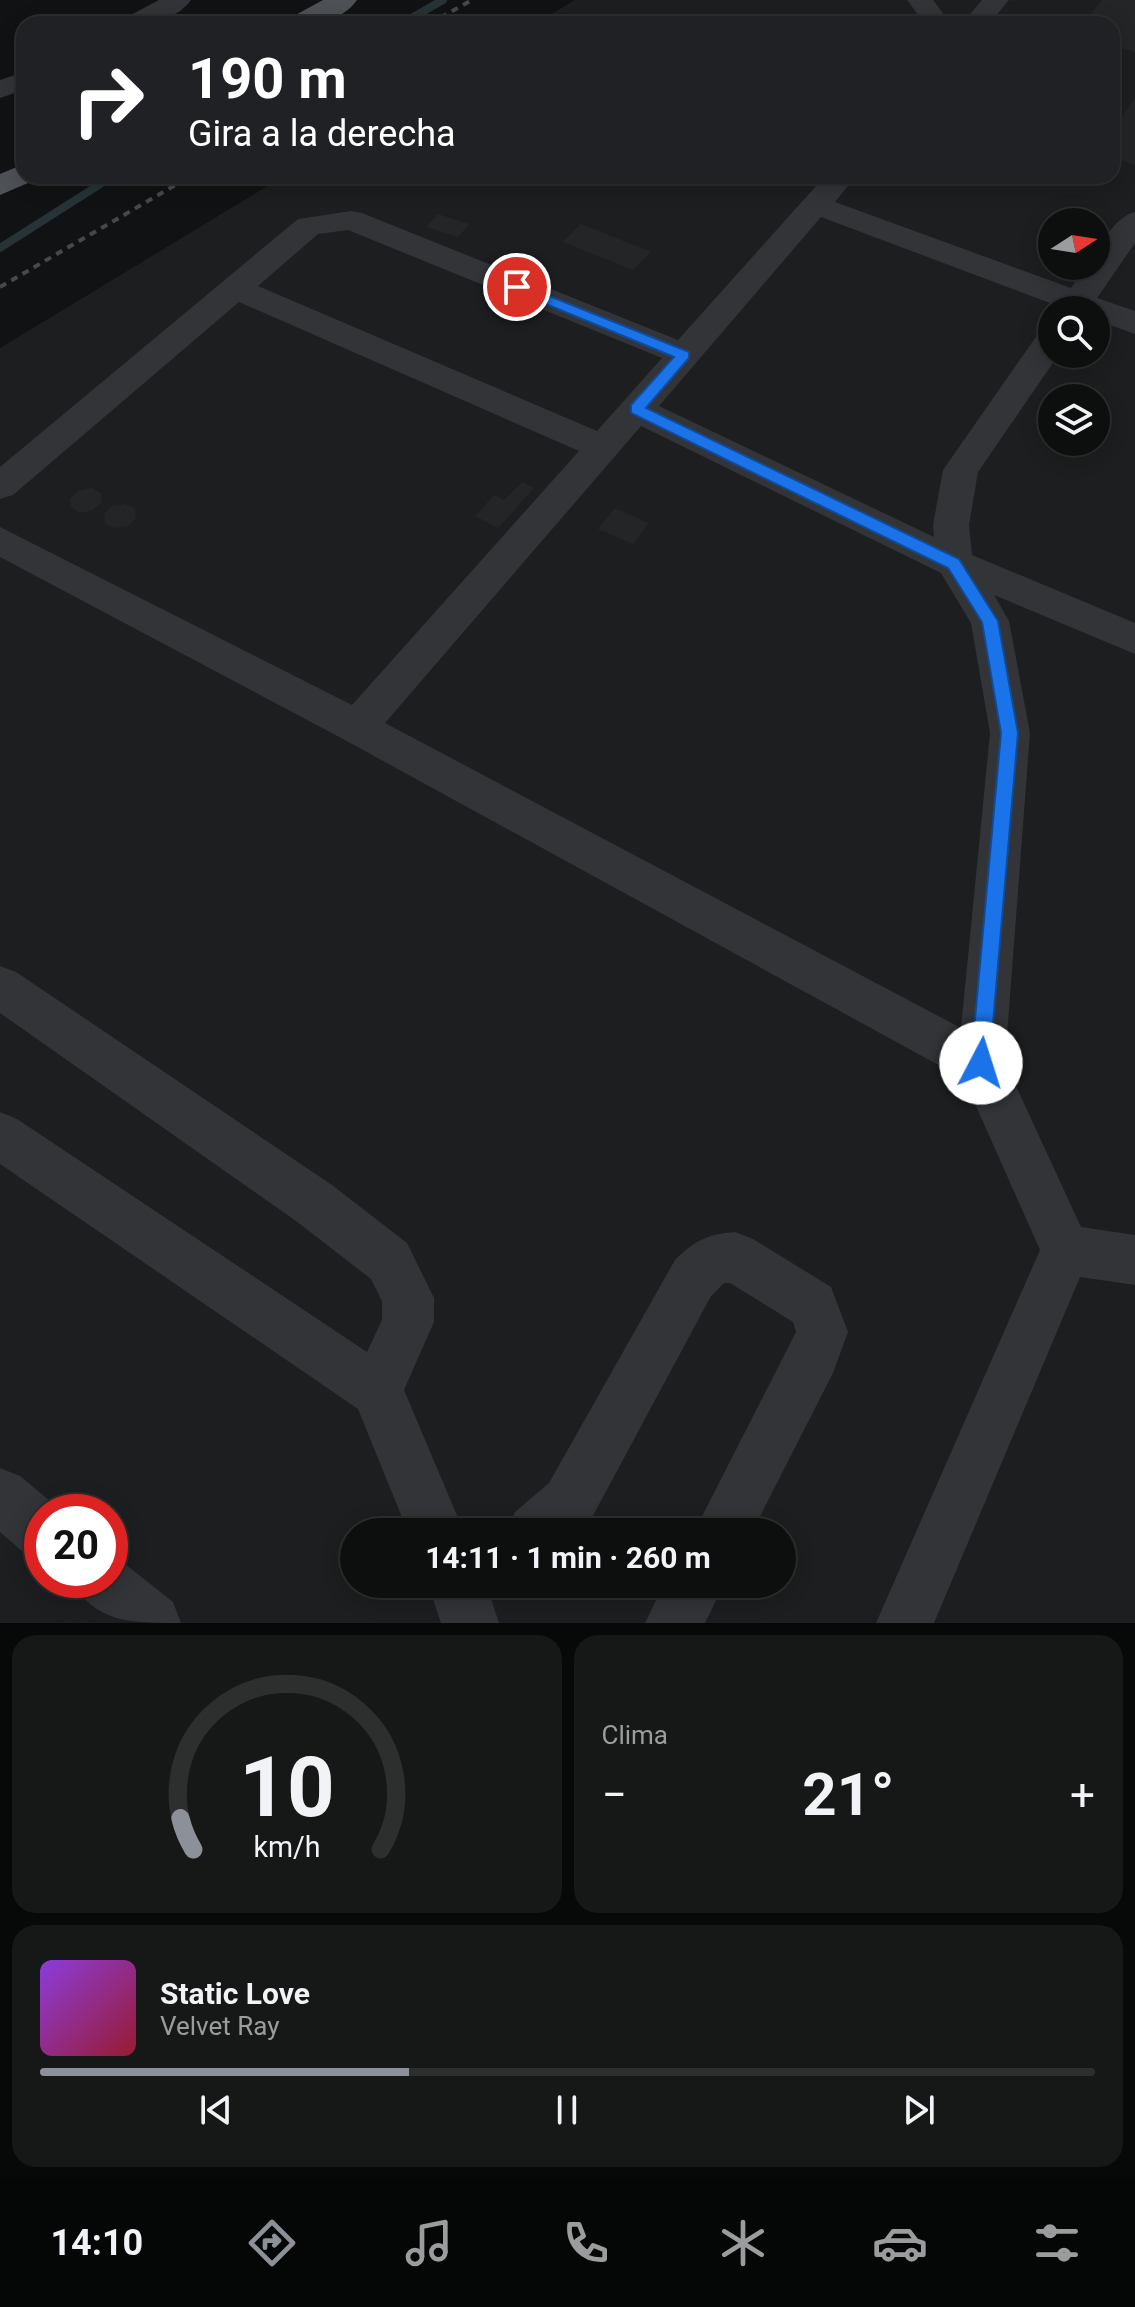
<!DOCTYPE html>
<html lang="es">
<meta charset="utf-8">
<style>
:root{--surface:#0d0e0e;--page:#161717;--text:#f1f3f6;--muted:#9a9c9e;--line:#2d2e2e;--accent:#8c9099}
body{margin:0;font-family:Roboto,sans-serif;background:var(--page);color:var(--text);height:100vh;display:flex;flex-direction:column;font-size:30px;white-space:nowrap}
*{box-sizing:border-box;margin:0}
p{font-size:26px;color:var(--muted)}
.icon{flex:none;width:44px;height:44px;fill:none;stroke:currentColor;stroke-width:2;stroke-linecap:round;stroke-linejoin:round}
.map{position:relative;height:1623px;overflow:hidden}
.side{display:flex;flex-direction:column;gap:12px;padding:12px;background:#070808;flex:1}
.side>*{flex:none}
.banner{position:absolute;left:16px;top:16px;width:1104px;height:168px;border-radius:24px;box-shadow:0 4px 20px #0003,0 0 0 2px var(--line);background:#202124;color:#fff;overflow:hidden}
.needle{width:52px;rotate:78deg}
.buttons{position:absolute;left:1038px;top:208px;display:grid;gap:16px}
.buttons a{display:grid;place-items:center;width:72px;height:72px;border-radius:50%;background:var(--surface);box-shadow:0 4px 20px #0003,0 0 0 2px var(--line);font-size:40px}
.speed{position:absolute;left:24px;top:1494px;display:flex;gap:16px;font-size:40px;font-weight:700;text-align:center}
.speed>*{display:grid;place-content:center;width:104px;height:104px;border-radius:50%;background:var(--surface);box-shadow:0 4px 20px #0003,0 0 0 2px var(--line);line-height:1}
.speed .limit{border:12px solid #d22;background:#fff;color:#111}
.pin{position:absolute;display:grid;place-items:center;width:68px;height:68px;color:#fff;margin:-34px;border:4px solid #fff;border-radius:50%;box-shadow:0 2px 8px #0007}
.me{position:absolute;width:88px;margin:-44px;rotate:5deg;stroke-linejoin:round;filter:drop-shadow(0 0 6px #0008)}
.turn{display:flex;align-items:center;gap:28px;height:168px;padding:0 40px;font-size:36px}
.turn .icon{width:104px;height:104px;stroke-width:2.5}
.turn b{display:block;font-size:56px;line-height:68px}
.big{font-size:60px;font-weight:700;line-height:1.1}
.side .tile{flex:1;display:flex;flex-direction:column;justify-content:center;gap:12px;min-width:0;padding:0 28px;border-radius:24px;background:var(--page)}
.side .dial{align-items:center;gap:0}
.dial svg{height:208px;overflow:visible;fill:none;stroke:var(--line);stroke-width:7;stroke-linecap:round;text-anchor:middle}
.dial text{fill:var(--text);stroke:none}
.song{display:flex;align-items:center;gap:24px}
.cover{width:96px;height:96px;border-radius:12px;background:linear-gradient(135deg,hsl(270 70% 55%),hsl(350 70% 35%))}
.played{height:8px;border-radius:4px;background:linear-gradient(90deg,var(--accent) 35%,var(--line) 35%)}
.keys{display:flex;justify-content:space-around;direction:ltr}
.heat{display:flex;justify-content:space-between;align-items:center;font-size:44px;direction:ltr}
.side .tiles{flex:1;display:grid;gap:12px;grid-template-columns:1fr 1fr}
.tile:last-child{grid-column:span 2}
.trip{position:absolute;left:340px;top:1518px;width:456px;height:80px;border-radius:40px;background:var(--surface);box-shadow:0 4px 20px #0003,0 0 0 2px var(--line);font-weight:700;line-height:80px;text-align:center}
.dock{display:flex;height:128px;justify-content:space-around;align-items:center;background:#050606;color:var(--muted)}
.dock .icon{width:56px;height:56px}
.dock .current{color:var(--accent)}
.dock b{font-size:36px;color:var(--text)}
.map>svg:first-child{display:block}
.built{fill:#1d1e20;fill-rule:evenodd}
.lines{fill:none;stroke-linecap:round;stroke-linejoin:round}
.stream{stroke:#273337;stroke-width:8}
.building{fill:#242527}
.minor{fill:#323438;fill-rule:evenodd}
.major{fill:#4e5257;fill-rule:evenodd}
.rail{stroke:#45484d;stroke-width:4;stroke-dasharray:7 6;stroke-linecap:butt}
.route{fill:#1a73e8;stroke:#114b97;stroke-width:2}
</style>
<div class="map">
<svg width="1135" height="1623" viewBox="0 0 1135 1623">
<rect width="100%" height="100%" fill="#111213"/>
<!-- built -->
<path class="built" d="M575,0H1135V1623H0V348L284,176H1112V24H535ZM1052,222H1096V266H1052ZM1052,310H1096V354H1052ZM1052,398H1096V442H1052ZM42,1512H110V1580H42ZM354,1532H782V1584H354Z"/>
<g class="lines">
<!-- stream -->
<g class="stream">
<path d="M401,24L443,0"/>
<path d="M0,248L113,176"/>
</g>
</g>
<!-- building -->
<g class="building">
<path d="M1102,0H1135V52L1112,45V24H1083Z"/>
<path d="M748,13L780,23V24H737Z"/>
<path d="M1135,98V165L1112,157V132Z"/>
<path d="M438,214L469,224L458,237L426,227Z"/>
<path d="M581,224L651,252L633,270L563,242Z"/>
<path d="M522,482L534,488L498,528L475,516L494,495L504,500Z"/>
<path d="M92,488L101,493L102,502L93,510L80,513L71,507L70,499L78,491Z"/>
<path d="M125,504L135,509L136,518L128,526L114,528L105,523L104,514L112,506Z"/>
<path d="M615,508L649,523L633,544L598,529Z"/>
</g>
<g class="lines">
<!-- minor -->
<g class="minor">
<path d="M159,0H191C175,22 146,24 121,24L125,18Z"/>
<path d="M907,0H933L951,24H925Z"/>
<path d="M982,0H1009L989,24H962Z"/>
<path d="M24,72V90L0,98V80Z"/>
<path d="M825,176H856L835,202L1071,288L1087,266H1096C1096,247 1116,216 1135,212V243L1097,298L1135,311V334L1096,320V310H1056L1058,306L821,217L659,406L934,537L933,525L943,470L1040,331L1052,328V354H1059L978,472L969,525L972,555L1135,623V654L994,595L1009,621L1030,733L1005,1062L1081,1227L1135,1235V1285L1080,1277L934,1623H876L1040,1250L964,1079L343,739L0,557V527L352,705L579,451L239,302L13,495L0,499V467L298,219L351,211L362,213L678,340ZM348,230L662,358L597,431L258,286L318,234ZM641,426L941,573L971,623L990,733L961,1028L385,723Z"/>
<path d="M0,966L16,972L332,1185L407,1243L434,1298V1322L404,1390L464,1532H408L358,1409L0,1164V1112L17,1119L367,1352L382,1320V1301L371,1279L296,1221L0,1013Z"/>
<path d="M735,1232L753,1239L831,1287L848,1332L833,1373L752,1532H694L796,1332L793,1322L730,1283H724L711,1296L589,1523L578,1532H507L515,1512L549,1483L675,1260C694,1241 708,1234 735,1232Z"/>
<path d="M0,1468L20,1476L62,1511L42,1512V1559L22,1551L0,1532Z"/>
<path d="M110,1556L120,1560L173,1602L181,1623C130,1623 95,1623 71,1580H110Z"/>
<path d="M428,1584H486L499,1623H441Z"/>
<path d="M664,1584H724L705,1623H645Z"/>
</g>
<!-- major -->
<g class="major">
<path d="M323,0H357C341,23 311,24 286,24L290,18Z"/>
<path d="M24,164V176H37L35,180L0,195V174Z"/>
</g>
<!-- rail -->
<g class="rail">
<path d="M429,24L472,0"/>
<path d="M0,287L191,176"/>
</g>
</g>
<!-- route -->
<path class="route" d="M517,283L689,352V358L646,408L959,559L998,621L1018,733L989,1070L981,1073L974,1070L971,1063L1001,733L982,622L948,568L631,413V405L674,357L512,290V284Z"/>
</svg>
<div class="buttons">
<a><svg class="needle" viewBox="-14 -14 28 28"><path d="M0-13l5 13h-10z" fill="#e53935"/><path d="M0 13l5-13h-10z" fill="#9a9c9e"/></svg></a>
<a><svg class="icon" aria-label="search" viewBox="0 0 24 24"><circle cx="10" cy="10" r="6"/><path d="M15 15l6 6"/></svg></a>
<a><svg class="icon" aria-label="layers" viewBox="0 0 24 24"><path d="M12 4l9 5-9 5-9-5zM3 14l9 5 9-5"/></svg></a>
</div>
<div class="speed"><div class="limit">20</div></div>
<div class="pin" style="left:517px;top:287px;background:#d93025"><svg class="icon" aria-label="arrive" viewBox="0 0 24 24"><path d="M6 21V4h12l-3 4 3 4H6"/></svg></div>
<svg class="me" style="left:981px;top:1063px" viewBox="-20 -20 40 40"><circle r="19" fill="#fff"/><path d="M0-13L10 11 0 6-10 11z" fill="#1a73e8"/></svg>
<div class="trip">14:11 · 1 min · 260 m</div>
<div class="banner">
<div class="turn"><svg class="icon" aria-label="right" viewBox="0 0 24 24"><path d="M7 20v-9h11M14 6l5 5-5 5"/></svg><div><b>190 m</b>Gira a la derecha</div></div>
</div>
</div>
<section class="side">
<div class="tiles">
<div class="tile dial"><svg viewBox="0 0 100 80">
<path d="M14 69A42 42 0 1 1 86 69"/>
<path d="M14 69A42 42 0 0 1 9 57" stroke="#8c9099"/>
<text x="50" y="56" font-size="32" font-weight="700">10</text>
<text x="50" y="72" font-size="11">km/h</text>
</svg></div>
<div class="tile"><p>Clima</p>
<div class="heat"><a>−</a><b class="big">21°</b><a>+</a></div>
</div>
<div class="tile">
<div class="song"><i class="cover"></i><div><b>Static Love</b><p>Velvet Ray</p></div></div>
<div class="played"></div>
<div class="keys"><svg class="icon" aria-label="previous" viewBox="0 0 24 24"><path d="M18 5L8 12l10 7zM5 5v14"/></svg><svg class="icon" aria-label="pause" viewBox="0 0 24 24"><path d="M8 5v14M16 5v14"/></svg><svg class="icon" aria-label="next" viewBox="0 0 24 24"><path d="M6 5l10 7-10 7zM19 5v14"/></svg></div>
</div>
</div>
</section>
<nav class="dock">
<b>14:10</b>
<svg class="icon current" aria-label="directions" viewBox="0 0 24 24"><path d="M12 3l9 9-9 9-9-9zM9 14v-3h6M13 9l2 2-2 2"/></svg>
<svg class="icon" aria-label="music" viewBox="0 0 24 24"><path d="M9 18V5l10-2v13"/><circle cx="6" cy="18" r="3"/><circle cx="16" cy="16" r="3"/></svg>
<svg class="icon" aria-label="phone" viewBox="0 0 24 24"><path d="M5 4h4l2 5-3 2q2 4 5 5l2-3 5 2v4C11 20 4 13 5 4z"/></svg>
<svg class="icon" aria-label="climate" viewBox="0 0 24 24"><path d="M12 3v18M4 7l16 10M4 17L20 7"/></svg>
<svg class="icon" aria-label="car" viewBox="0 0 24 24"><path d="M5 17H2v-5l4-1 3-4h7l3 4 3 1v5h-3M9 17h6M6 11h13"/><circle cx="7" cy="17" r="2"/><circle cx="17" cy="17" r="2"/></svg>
<svg class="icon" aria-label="filters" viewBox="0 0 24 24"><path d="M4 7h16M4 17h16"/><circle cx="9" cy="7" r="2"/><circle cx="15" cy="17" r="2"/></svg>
</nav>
